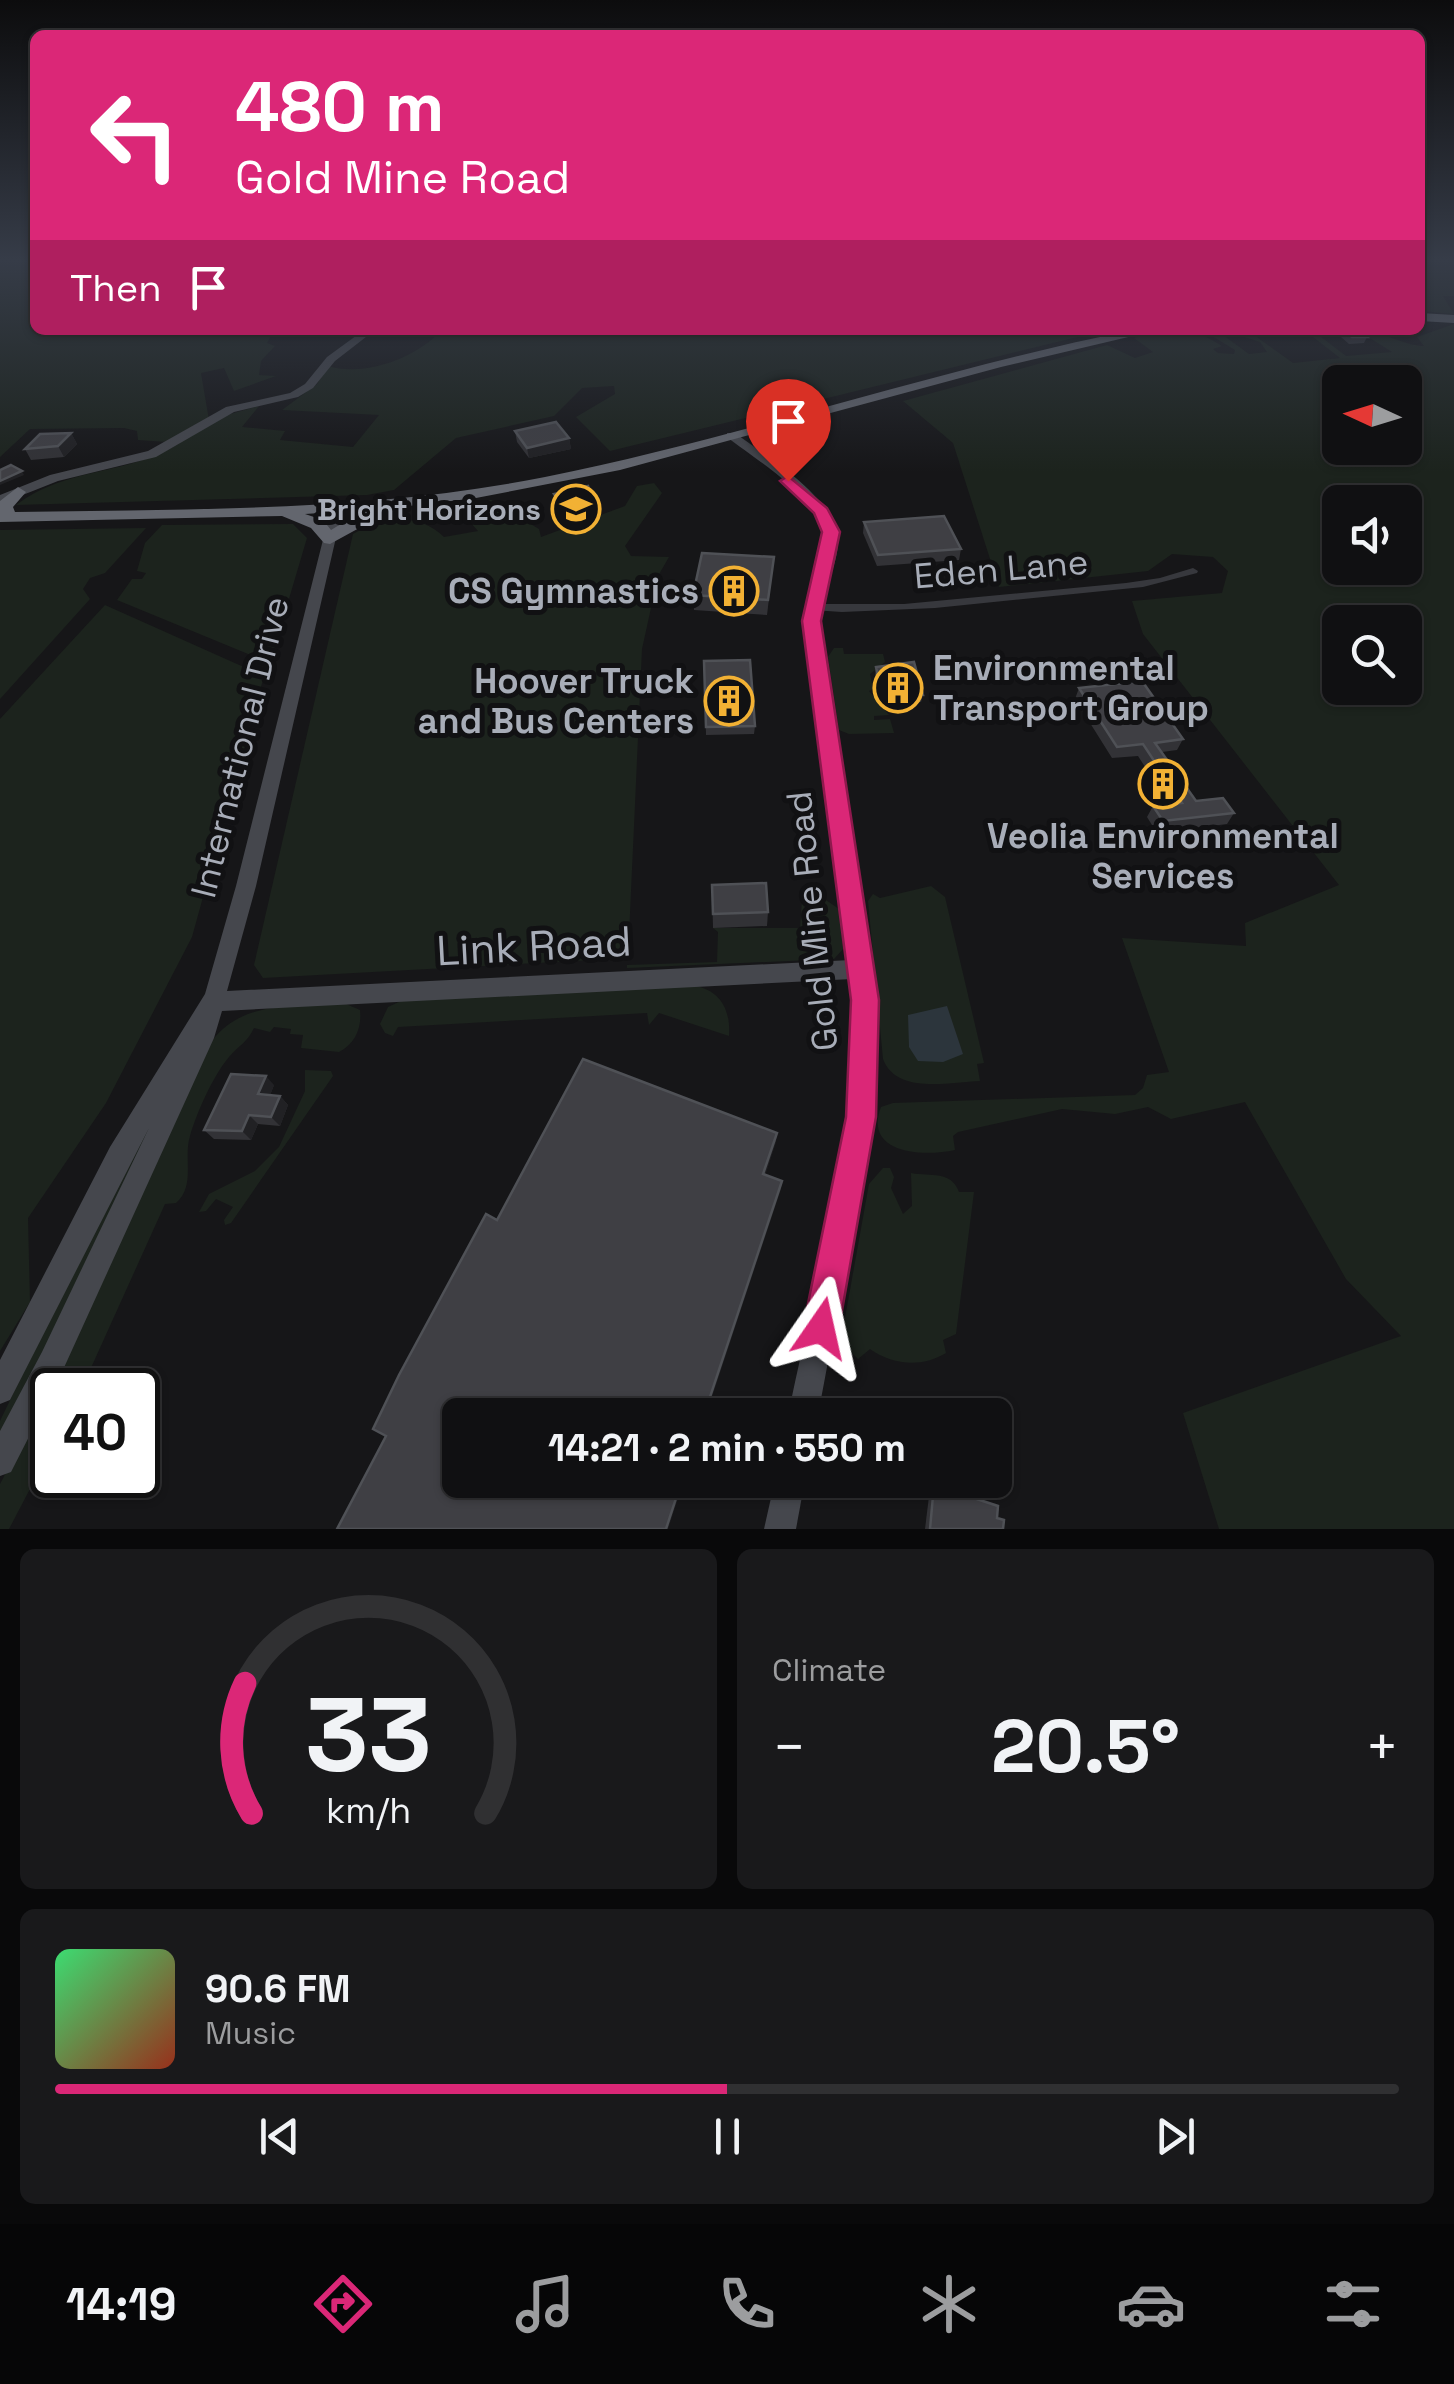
<!DOCTYPE html>
<meta charset="utf-8">
<style>
:root{--surface:#101012;--page:#19191b;--text:#f1f3f6;--muted:#9c9d9f;--line:#303032;--accent:#db2777}
body{margin:0;font-family:"Space Grotesk",sans-serif;background:var(--page);color:var(--text);height:100vh;display:flex;flex-direction:column;font-size:38px;white-space:nowrap}
*{box-sizing:border-box;margin:0}
p{font-size:32px;color:var(--muted)}
.icon{flex:none;width:55px;height:55px;fill:none;stroke:currentColor;stroke-width:2;stroke-linecap:round;stroke-linejoin:round}
.map{position:relative;height:1529px;overflow:hidden}
.panel{display:flex;flex-direction:column;gap:20px;padding:20px;background:#09090a;flex:1}
.panel>*{flex:none}
.banner{position:absolute;left:30px;top:30px;width:1395px;height:305px;border-radius:15px;box-shadow:0 2px 8px #0004,0 0 0 2px var(--line);background:#db2777;color:#fff;overflow:hidden}
.needle{width:65px;rotate:274deg}
.tools{position:absolute;left:1322px;top:365px;display:grid;gap:20px}
.tools a{display:grid;place-items:center;width:100px;height:100px;border-radius:15px;background:var(--surface);box-shadow:0 2px 8px #0004,0 0 0 2px var(--line);font-size:50px}
.speed{position:absolute;left:30px;top:1368px;display:flex;gap:20px;font-size:50px;font-weight:700;text-align:center}
.speed>*{display:grid;place-content:center;width:130px;height:130px;border-radius:50%;background:var(--surface);box-shadow:0 2px 8px #0004,0 0 0 2px var(--line);line-height:1}
.speed .limit{border:5px solid #111;border-radius:15px;background:#fff;color:#111}
.pin{position:absolute;display:grid;place-items:center;width:85px;height:85px;color:#fff;margin:-102px -42px;border-radius:50% 50% 50% 0;rotate:-45deg;box-shadow:0 0 10px #0007}
.pin .icon{rotate:45deg}
.me{position:absolute;width:110px;margin:-55px;rotate:11deg;stroke-linejoin:round;filter:drop-shadow(0 0 8px #0008)}
.turn{display:flex;align-items:center;gap:35px;height:210px;padding:0 40px;font-size:45px}
.turn .icon{width:130px;height:130px;stroke-width:2.5}
.turn b{display:block;font-size:70px;line-height:85px}
.then{display:flex;align-items:center;height:95px;padding:0 40px;background:#0003;gap:20px;font-size:38px}
.big{font-size:75px;font-weight:700;line-height:1.1}
.panel .tile{flex:1;display:flex;flex-direction:column;justify-content:center;gap:15px;min-width:0;padding:0 35px;border-radius:15px;background:var(--page)}
.panel .dial{align-items:center;gap:0}
.dial svg{height:260px;overflow:visible;fill:none;stroke:var(--line);stroke-width:7;stroke-linecap:round;text-anchor:middle}
.dial text{fill:var(--text);stroke:none}
.song{display:flex;align-items:center;gap:30px}
.cover{width:120px;height:120px;border-radius:15px;background:linear-gradient(135deg,hsl(140 70% 55%),hsl(10 70% 35%))}
.played{height:10px;border-radius:5px;background:linear-gradient(90deg,var(--accent) 50%,var(--line) 50%)}
.keys{display:flex;justify-content:space-around;direction:ltr}
.heat{display:flex;justify-content:space-between;align-items:center;font-size:55px;direction:ltr}
.panel .tiles{flex:1;display:grid;gap:20px;grid-template-columns:1fr 1fr}
.tile:last-child{grid-column:span 2}
.trip{position:absolute;left:442px;top:1398px;width:570px;height:100px;border-radius:15px;background:var(--surface);box-shadow:0 2px 8px #0004,0 0 0 2px var(--line);font-weight:700;line-height:100px;text-align:center}
.dock{display:flex;height:160px;justify-content:space-around;align-items:center;background:#060607;color:var(--muted)}
.dock .icon{width:70px;height:70px}
.dock .current{color:var(--accent)}
.dock b{font-size:45px;color:var(--text)}
.map>svg:first-child{display:block}
.green{fill:#1c231d;fill-rule:evenodd}
.water{fill:#2c353c}
.lines{fill:none;stroke-linecap:round;stroke-linejoin:round}
.street{fill:#37383d;fill-rule:evenodd}
.secondary{fill:#45474d;fill-rule:evenodd}
.highway{fill:#63666e;fill-rule:evenodd}
.wall{fill:#323236}
.shaded-wall{fill:#212124}
.building{fill:#3f3f44;stroke:#4f5156;stroke-width:2.5}
.route{fill:#db2777;stroke:#8e194d;stroke-width:2.5}
.labels{text-anchor:middle;dominant-baseline:central;stroke-width:10;stroke-linejoin:round;paint-order:stroke}
.far-poi-label{font-size:30px;font-weight:bold;fill:#a8adb8;stroke:#111113;text-anchor:end}
.street-label{font-size:35px;fill:#a8adb8;stroke:#111113}
.poi-label{font-size:35px;font-weight:bold;fill:#a8adb8;stroke:#111113;text-anchor:end}
.near-street-label{font-size:42px;fill:#a8adb8;stroke:#111113}
</style>
<div class="map">
<svg width="1454" height="1529" viewBox="0 0 1454 1529">
<rect width="100%" height="100%" fill="#161618"/>
<!-- green -->
<g class="green">
<path d="M0,258H35V330H274L267,343L275,346L261,361L259,375L276,376L234,391L224,368L201,373L209,420L259,406L242,427L285,431L280,440L353,447L379,415L282,410L317,384L328,366C366,377 416,358 442,330H1106L610,451L576,417L615,394L614,386L582,388L554,416L456,438L394,490L367,495L16,505C65,467 130,475 180,443L138,440L137,431L124,428L30,429L0,457Z"/>
<path d="M1420,258H1454V296H1443L1454,314L1420,311Z"/>
<path d="M1454,324V1529H1219L1183,1413L1401,1336L1346,1279L1245,1102L1171,1119L1148,1107L1115,1114L1062,1109L958,1132L953,1136L955,1150C923,1157 863,1154 881,1107L893,1103L1135,1095L1143,1088L1147,1075L1169,1072L1122,938L1246,946L1245,923L1339,885L1143,634L1132,601L1222,593L1228,571L1213,557L1172,554L1148,571L999,587L953,443L903,401L1107,345L1135,358L1153,352L1134,338C1172,329 1187,324 1222,346L1213,349L1218,353L1234,354L1235,350L1202,330H1216L1249,354L1267,352L1260,342L1223,330H1247L1293,363L1340,358L1304,330H1312L1346,356L1392,352L1357,330C1382,330 1400,345 1424,346L1417,337ZM1340,382H1405V448H1340ZM1340,502H1405V568H1340ZM1340,622H1405V688H1340Z"/>
<path d="M654,483L662,493L625,546L631,556L669,557L647,595L651,608L642,649L628,958L263,978L254,965L353,534C382,517 419,512 444,537L478,531L470,522L476,514L456,512L450,507H429L491,500L539,529L541,537L625,506L637,486Z"/>
<path d="M293,524L307,538L270,663L117,600L132,579H142L146,573L137,571L145,543L162,525Z"/>
<path d="M146,528L105,573L90,578L83,589L90,599L0,699V530Z"/>
<path d="M105,605L264,676L192,937L106,1103L28,1218L30,1302L0,1351V719Z"/>
<path d="M834,648H843L844,654H883L885,662L870,674L873,689L869,691L889,715L874,716V720L890,719L894,733L849,734L839,730L828,657Z"/>
<path d="M931,886L945,897L984,1063L977,1064L980,1081C949,1082 897,1095 883,1059L868,901L873,894L880,898Z"/>
<path d="M820,896L839,909L844,948L834,959L627,968V965L717,962L718,932L713,928H800L802,900Z"/>
<path d="M689,985C719,988 731,1008 729,1036L659,1013L649,1025L647,1013L398,1027L393,1036L385,1033L380,1024L388,1007L403,1000Z"/>
<path d="M346,1004L360,1010C362,1028 355,1044 339,1052L301,1048L303,1035L290,1034L291,1029L274,1027L270,1032L254,1028C247,1043 239,1045 229,1057C213,1076 197,1112 190,1136C183,1159 196,1185 176,1203L165,1204L81,1390H52V1447L9,1529H0V1484L35,1418L212,1041C243,999 299,1007 346,1004Z"/>
<path d="M305,1070L331,1071L333,1076L231,1223L225,1225L224,1220L233,1207L216,1199L206,1211L199,1212L209,1194L255,1171L279,1147L305,1091Z"/>
<path d="M162,1105L65,1311L0,1437V1421L116,1180Z"/>
<path d="M883,1168H890L894,1177L891,1188L903,1214L912,1206L911,1173C931,1177 951,1170 959,1192H974L956,1334L943,1340L946,1353C921,1368 893,1365 870,1349L858,1359L851,1352L843,1329L869,1184Z"/>
</g>
<!-- water -->
<path class="water" d="M947,1006L963,1054L943,1062L918,1061L909,1047L908,1015Z"/>
<g class="lines">
<!-- street -->
<path class="street" d="M1193,568L1198,571L1197,573L1143,587L935,608L842,612L812,610L807,607L812,604H904L1126,583L1160,578Z"/>
<!-- secondary -->
<g class="secondary">
<path d="M364,330H375L335,361L313,388L298,397L234,412L156,457L58,481L0,504V495L50,475L148,451L226,407L290,393L305,384L327,357Z"/>
<path d="M727,433H735C767,457 841,500 838,545C836,571 820,594 818,621L872,960L877,1036L868,1149L818,1415H788C818,1271 860,1126 852,979L222,1011L214,1038L62,1372L11,1472L0,1476V1431L42,1352L149,1128L10,1400L0,1404V1360L110,1147L205,994L236,886L332,504L337,503L343,507L256,886L227,991L851,960L804,621C806,594 822,571 824,545C828,502 757,461 727,437Z"/>
<path d="M775,1480H805L796,1529H764Z"/>
</g>
<!-- highway -->
<g class="highway">
<path d="M1420,313L1454,315V323L1420,321Z"/>
<path d="M1133,330H1158L1001,367L620,470L476,498L384,509L383,515L330,544L324,543L311,528L282,516L0,522V501L18,487L26,492L13,507L15,512C192,509 371,512 545,477C743,437 935,370 1133,330ZM364,510L331,530L323,520L305,514Z"/>
</g>
</g>
<!-- wall -->
<g class="wall">
<path d="M1333,330H1359L1367,337L1364,343L1349,344Z"/>
<path d="M515,431L569,438L571,449L529,458L517,442Z"/>
<path d="M71,433L77,444L64,457L31,460L25,449Z"/>
<path d="M554,494L594,511L564,518L556,505Z"/>
<path d="M864,522L961,549L959,560L877,566L863,533Z"/>
<path d="M774,557L767,615L694,610L693,595Z"/>
<path d="M704,661L755,726L754,734L706,735Z"/>
<path d="M876,667L923,695L921,702H881L875,675Z"/>
<path d="M1079,688L1183,739L1177,750L1162,752L1196,801L1234,813L1227,824L1157,833L1147,817L1153,806L1169,804L1138,756L1112,758L1075,699Z"/>
<path d="M712,885L768,912L767,926L713,928Z"/>
<path d="M274,1085L270,1095L280,1096L288,1105L280,1126L258,1124L251,1140L214,1139L204,1130Z"/>
<path d="M934,1485L1003,1529H925L930,1488Z"/>
</g>
<!-- shaded-wall -->
<g class="shaded-wall">
<path d="M71,433L77,444L64,457L58,446Z"/>
<path d="M569,438L571,449L529,458L527,448Z"/>
<path d="M22,471L24,475L0,485V481Z"/>
<path d="M593,500L594,511L564,518L563,507Z"/>
<path d="M266,1076L274,1085L267,1103L258,1094Z"/>
<path d="M280,1096L288,1105L280,1126L271,1117Z"/>
<path d="M249,1115L258,1124L251,1140L242,1131Z"/>
<path d="M777,1133L776,1142L763,1182V1174Z"/>
<path d="M782,1181L781,1189L706,1415H704Z"/>
<path d="M682,1480H684L668,1529H666Z"/>
</g>
<!-- building -->
<g class="building">
<path d="M1344,330H1359L1367,337H1352Z"/>
<path d="M556,422L569,438L527,448L515,431Z"/>
<path d="M71,433L58,446L25,449L40,434Z"/>
<path d="M11,465L22,471L0,481V470Z"/>
<path d="M588,486L593,500L563,507L554,494Z"/>
<path d="M944,516L961,549L878,555L864,522Z"/>
<path d="M702,553L774,557L768,600L693,595Z"/>
<path d="M750,660L755,726L706,727L704,661Z"/>
<path d="M914,662L923,695L882,694L876,667Z"/>
<path d="M1142,681L1183,739L1155,743L1196,801L1223,798L1234,813L1163,821L1153,806L1182,803L1143,744L1117,747L1079,688Z"/>
<path d="M766,883L768,912L713,914L712,885Z"/>
<path d="M583,1059L777,1133L763,1174L782,1181L704,1415H460V1480H682L666,1529H337L386,1436L373,1429L399,1375L486,1214L497,1220Z"/>
<path d="M231,1074L266,1076L258,1094L280,1096L271,1117L249,1115L242,1131L204,1130Z"/>
<path d="M934,1485L998,1506L997,1518L1004,1520L1003,1529H930Z"/>
</g>
<!-- sky -->
<linearGradient id="sky" x2="0" y2="1"><stop stop-color="#0c0c0d"/><stop offset="0.55" stop-color="#363c48"/><stop offset="1" stop-color="#363c48" stop-opacity="0"/></linearGradient>
<rect width="1454" height="472" fill="url(#sky)"/>
<!-- route -->
<path class="route" d="M788,476L827,508L840,532L821,621L879,1000L876,1117L839,1328L834,1340L821,1345L809,1340L803,1328L846,1117L851,1000L802,621L822,532L814,513L780,481Z"/>
<!-- icons -->
<defs>
<g id="school-ring" transform="scale(2.5)"><circle r="9.5" fill="#111113" stroke="#f2b134" stroke-width="1.5"/><path d="M0-5L7-2L0 1L-7-2ZM-4 1L0 2.5L4 1V4Q0 6-4 4Z" fill="#f2b134"/></g>
<g id="building-ring" transform="scale(2.5)"><circle r="9.5" fill="#111113" stroke="#f2b134" stroke-width="1.5"/><path d="M-4-6H4V6H1V3H-1V6H-4ZM-2.5-4.3h1.7v1.8h-1.7ZM.8-4.3h1.7v1.8H.8ZM-2.5-1h1.7V.8h-1.7ZM.8-1h1.7V.8H.8Z" fill="#f2b134"/></g>
</defs>
<g fill-rule="evenodd">
<use href="#school-ring" x="576" y="509"/>
<use href="#building-ring" x="734" y="591"/>
<use href="#building-ring" x="898" y="688"/>
<use href="#building-ring" x="729" y="701"/>
<use href="#building-ring" x="1163" y="784"/>
</g>
<g class="labels">
<!-- far-poi labels -->
<g class="far-poi-label">
<text x="541" y="509">Bright Horizons</text>
</g>
<!-- street labels -->
<g class="street-label">
<text transform="translate(1001 569) rotate(-5)">Eden Lane</text>
<text transform="translate(240 747) rotate(-76)">International Drive</text>
<text transform="translate(812 921) rotate(-96)">Gold Mine Road</text>
</g>
<!-- poi labels -->
<g class="poi-label">
<text x="699" y="591">CS Gymnastics</text>
<text x="933" y="668" text-anchor="start">Environmental<tspan x="933" dy="40">Transport Group</tspan></text>
<text x="694" y="681">Hoover Truck<tspan x="694" dy="40">and Bus Centers</tspan></text>
<text x="1163" y="836" text-anchor="middle">Veolia Environmental<tspan x="1163" dy="40">Services</tspan></text>
</g>
<!-- near-street labels -->
<g class="near-street-label">
<text transform="translate(534 946) rotate(-3)">Link Road</text>
</g>
</g>
</svg>
<div class="tools">
<a><svg class="needle" viewBox="-14 -14 28 28"><path d="M0-13l5 13h-10z" fill="#e53935"/><path d="M0 13l5-13h-10z" fill="#9c9d9f"/></svg></a>
<a><svg class="icon" aria-label="sound" viewBox="0 0 24 24"><path d="M4 9h4l5-4v14l-5-4H4zM17 9q2 3 0 6"/></svg></a>
<a><svg class="icon" aria-label="search" viewBox="0 0 24 24"><circle cx="10" cy="10" r="6"/><path d="M15 15l6 6"/></svg></a>
</div>
<div class="speed"><div class="limit">40</div></div>
<div class="pin" style="left:788px;top:481px;background:#d93025"><svg class="icon" aria-label="arrive" viewBox="0 0 24 24"><path d="M6 21V4h12l-3 4 3 4H6"/></svg></div>
<svg class="me" style="left:821px;top:1328px" viewBox="-20 -20 40 40"><path d="M0-17L14 15 0 8-14 15z" fill="#db2777" stroke="#fff" stroke-width="4"/></svg>
<div class="trip">14:21 · 2 min · 550 m</div>
<div class="banner">
<div class="turn"><svg class="icon" aria-label="left" viewBox="0 0 24 24"><path d="M17 20v-9H6M10 6l-5 5 5 5"/></svg><div><b>480 m</b>Gold Mine Road</div></div>
<div class="then">Then<svg class="icon" aria-label="arrive" viewBox="0 0 24 24"><path d="M6 21V4h12l-3 4 3 4H6"/></svg></div>
</div>
</div>
<section class="panel">
<div class="tiles">
<div class="tile dial"><svg viewBox="0 0 100 80">
<path d="M14 69A42 42 0 1 1 86 69"/>
<path d="M14 69A42 42 0 0 1 12 29" stroke="#db2777"/>
<text x="50" y="56" font-size="32" font-weight="700">33</text>
<text x="50" y="72" font-size="11">km/h</text>
</svg></div>
<div class="tile"><p>Climate</p>
<div class="heat"><a>−</a><b class="big">20.5°</b><a>+</a></div>
</div>
<div class="tile">
<div class="song"><i class="cover"></i><div><b>90.6 FM</b><p>Music</p></div></div>
<div class="played"></div>
<div class="keys"><svg class="icon" aria-label="previous" viewBox="0 0 24 24"><path d="M18 5L8 12l10 7zM5 5v14"/></svg><svg class="icon" aria-label="pause" viewBox="0 0 24 24"><path d="M8 5v14M16 5v14"/></svg><svg class="icon" aria-label="next" viewBox="0 0 24 24"><path d="M6 5l10 7-10 7zM19 5v14"/></svg></div>
</div>
</div>
</section>
<nav class="dock">
<b>14:19</b>
<svg class="icon current" aria-label="directions" viewBox="0 0 24 24"><path d="M12 3l9 9-9 9-9-9zM9 14v-3h6M13 9l2 2-2 2"/></svg>
<svg class="icon" aria-label="music" viewBox="0 0 24 24"><path d="M9 18V5l10-2v13"/><circle cx="6" cy="18" r="3"/><circle cx="16" cy="16" r="3"/></svg>
<svg class="icon" aria-label="phone" viewBox="0 0 24 24"><path d="M5 4h4l2 5-3 2q2 4 5 5l2-3 5 2v4C11 20 4 13 5 4z"/></svg>
<svg class="icon" aria-label="climate" viewBox="0 0 24 24"><path d="M12 3v18M4 7l16 10M4 17L20 7"/></svg>
<svg class="icon" aria-label="car" viewBox="0 0 24 24"><path d="M5 17H2v-5l4-1 3-4h7l3 4 3 1v5h-3M9 17h6M6 11h13"/><circle cx="7" cy="17" r="2"/><circle cx="17" cy="17" r="2"/></svg>
<svg class="icon" aria-label="filters" viewBox="0 0 24 24"><path d="M4 7h16M4 17h16"/><circle cx="9" cy="7" r="2"/><circle cx="15" cy="17" r="2"/></svg>
</nav>
